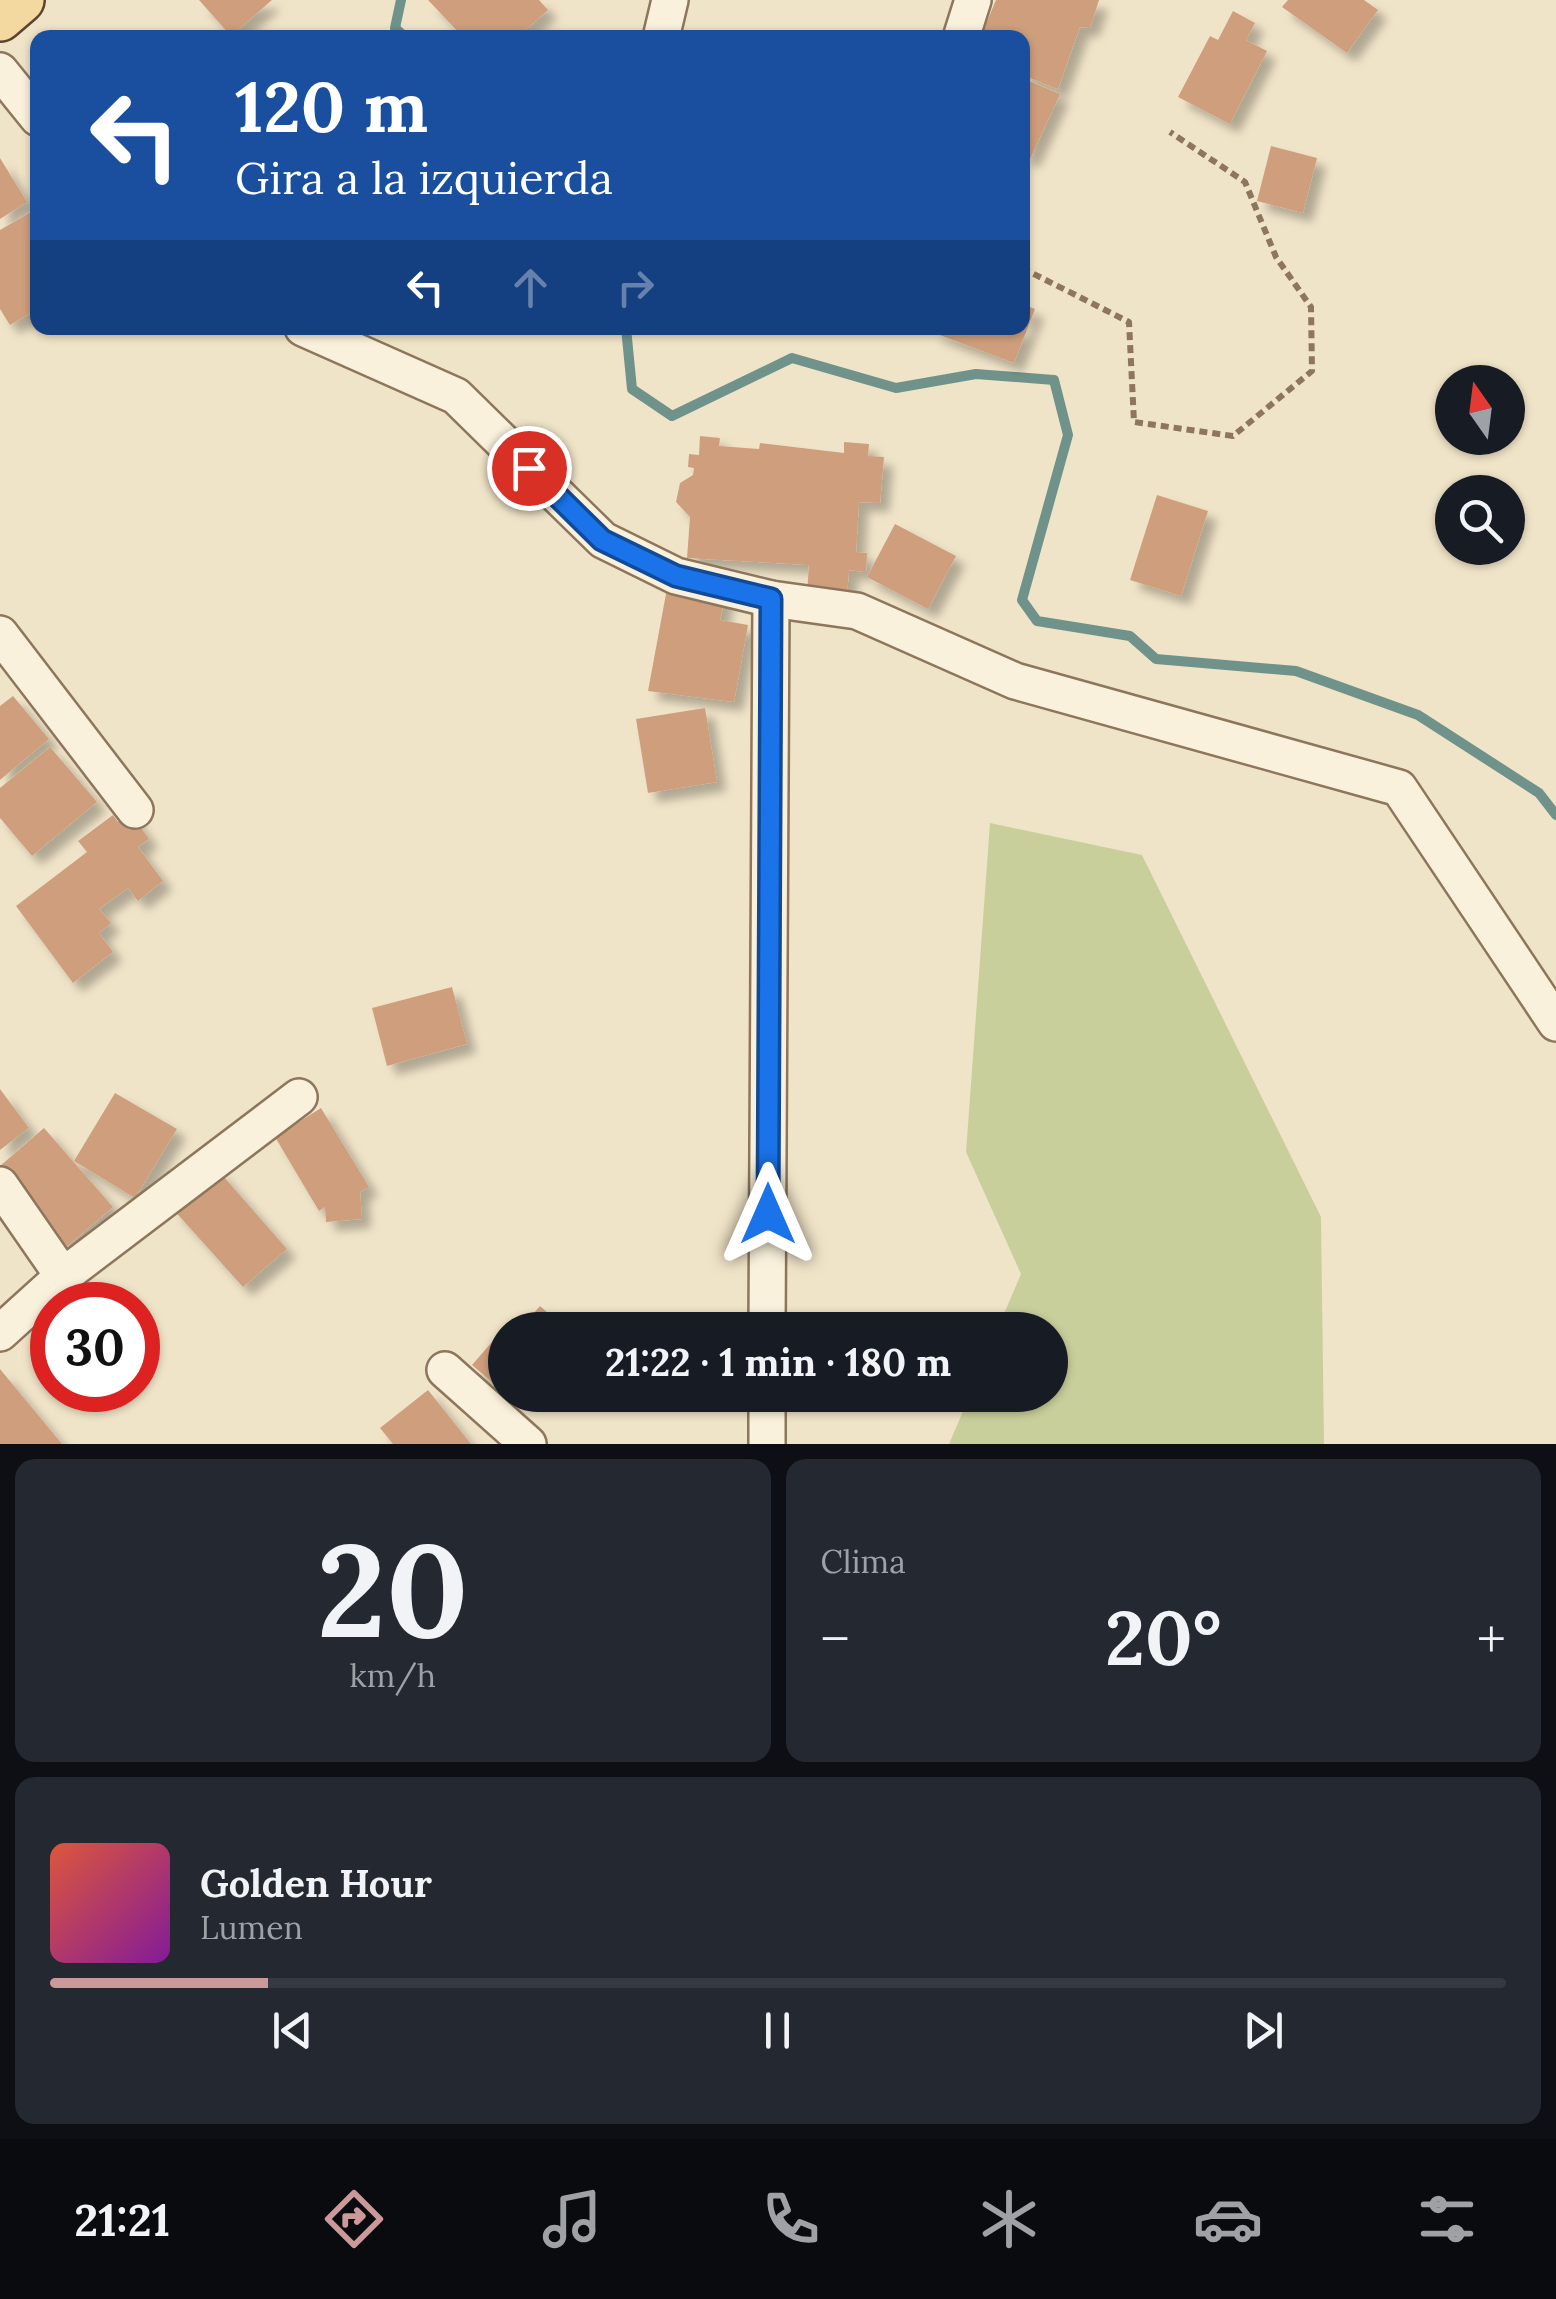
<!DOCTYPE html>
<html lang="es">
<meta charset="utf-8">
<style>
:root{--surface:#171b24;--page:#242831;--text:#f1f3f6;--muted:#9ea1a6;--line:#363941;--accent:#cc999b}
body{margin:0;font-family:Lora,serif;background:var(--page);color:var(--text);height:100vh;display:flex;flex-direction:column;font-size:38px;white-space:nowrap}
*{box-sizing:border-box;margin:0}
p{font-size:32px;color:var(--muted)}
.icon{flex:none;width:55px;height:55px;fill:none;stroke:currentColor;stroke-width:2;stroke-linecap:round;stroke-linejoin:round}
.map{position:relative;height:1444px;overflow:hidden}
.sheet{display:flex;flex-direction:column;gap:15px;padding:15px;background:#0d0f14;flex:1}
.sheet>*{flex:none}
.guide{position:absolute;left:30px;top:30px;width:1000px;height:305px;border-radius:20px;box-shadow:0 2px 8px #0004;background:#1a4fa0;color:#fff;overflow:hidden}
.needle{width:65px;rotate:346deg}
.tools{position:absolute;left:1435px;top:365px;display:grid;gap:20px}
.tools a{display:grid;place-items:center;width:90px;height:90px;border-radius:50%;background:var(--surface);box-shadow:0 2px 8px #0004;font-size:50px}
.speed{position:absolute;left:30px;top:1282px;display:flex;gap:20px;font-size:50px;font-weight:700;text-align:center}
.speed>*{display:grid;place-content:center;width:130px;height:130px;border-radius:50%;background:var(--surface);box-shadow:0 2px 8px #0004;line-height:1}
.speed .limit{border:15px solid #d22;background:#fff;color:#111}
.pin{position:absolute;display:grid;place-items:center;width:85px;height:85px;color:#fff;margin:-42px;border:5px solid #fff;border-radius:50%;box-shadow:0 2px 10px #0007}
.me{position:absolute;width:110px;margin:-55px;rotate:0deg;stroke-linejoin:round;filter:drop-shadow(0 0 8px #0008)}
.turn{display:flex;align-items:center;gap:35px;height:210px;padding:0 40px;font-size:45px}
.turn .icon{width:130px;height:130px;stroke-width:2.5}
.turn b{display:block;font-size:70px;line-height:85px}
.lanes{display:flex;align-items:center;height:95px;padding:0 40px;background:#0003;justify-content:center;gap:50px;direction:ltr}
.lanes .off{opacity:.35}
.big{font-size:75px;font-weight:800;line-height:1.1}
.sheet .card{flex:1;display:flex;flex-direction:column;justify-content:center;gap:15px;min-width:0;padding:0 35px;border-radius:20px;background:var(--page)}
.sheet .dial{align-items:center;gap:0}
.dial b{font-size:130px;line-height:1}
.song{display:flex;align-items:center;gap:30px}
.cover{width:120px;height:120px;border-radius:15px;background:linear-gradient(135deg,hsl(10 70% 55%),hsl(290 70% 35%))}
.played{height:10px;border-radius:5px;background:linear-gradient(90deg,var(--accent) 15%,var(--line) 15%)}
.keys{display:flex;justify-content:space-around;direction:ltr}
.heat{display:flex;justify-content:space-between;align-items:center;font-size:55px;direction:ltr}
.sheet .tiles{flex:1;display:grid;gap:15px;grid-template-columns:1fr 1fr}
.card:last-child{grid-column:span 2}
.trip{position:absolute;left:488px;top:1312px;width:580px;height:100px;border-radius:50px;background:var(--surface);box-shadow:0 2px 8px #0004;font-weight:800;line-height:100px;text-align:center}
.menu{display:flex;height:160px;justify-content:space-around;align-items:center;background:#090b0e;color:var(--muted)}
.menu .icon{width:70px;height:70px}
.menu .current{color:var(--accent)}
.menu b{font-size:45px;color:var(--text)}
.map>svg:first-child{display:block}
.green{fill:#c9cf9b}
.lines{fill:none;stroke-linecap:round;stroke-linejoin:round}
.stream{stroke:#6f938a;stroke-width:10}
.building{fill:#cf9f7d;filter:url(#shadow)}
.minor-casing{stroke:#8d765c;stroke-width:40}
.major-casing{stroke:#5b4430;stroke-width:50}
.path{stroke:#8d765c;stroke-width:6;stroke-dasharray:8 5;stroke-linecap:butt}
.minor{stroke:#faf1dc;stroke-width:35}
.major{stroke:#f3d9a0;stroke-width:45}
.route-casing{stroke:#114b97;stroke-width:25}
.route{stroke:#1a73e8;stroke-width:18}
</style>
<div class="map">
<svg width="1556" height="1444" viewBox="0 0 1556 1444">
<defs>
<filter id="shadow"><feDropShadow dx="9" dy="9" stdDeviation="5" flood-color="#0004"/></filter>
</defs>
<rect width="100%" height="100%" fill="#f0e4c8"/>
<!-- green -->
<path class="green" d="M990,823L1142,855L1321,1217L1324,1444H949L970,1395H1050V1330H997L1021,1274L966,1152Z"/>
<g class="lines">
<!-- stream -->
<g class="stream">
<path d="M401,0L395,28L406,38"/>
<path d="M626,328L632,389L672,416L792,358L896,388L976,374L1054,380L1068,435L1022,600L1037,621L1130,636L1156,659L1296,671L1418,715L1539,793L1556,815"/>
</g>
</g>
<!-- building -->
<g class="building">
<path d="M199,0H272L231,36Z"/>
<path d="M428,0H539L548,10L517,38H464Z"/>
<path d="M996,0H1099L1090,28L1080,27L1058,89L1022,75V38H980Z"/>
<path d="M1288,0H1364L1378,10L1347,53L1282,7Z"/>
<path d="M1233,11L1255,23L1246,40L1267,51L1230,124L1178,97L1210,36L1218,40Z"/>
<path d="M1022,78L1060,94L1030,159L1022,156Z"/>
<path d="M1271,146L1317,158L1303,213L1257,201Z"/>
<path d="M0,158L27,202L0,219Z"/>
<path d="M38,208V309L10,325L0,309V230Z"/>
<path d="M1022,304L1035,309L1014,363L932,332L934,328H1022Z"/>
<path d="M700,436L720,438L719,446L759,449L760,443L844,453V442L869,444L868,456L884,457L880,503L859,502L856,552L867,553L866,572L849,570L847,595L807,593L809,565L687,558L690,517L676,502L680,483L693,475L694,468L688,467L689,454L699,455Z"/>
<path d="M1157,495L1208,511L1181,596L1130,580Z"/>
<path d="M895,524L956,556L928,609L867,577Z"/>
<path d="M668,583L726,593L720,620L748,625L734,702L648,691Z"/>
<path d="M13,696L49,739L0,780V706Z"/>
<path d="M705,708L717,782L648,793L636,719Z"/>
<path d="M50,747L97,802L32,856L0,818V788Z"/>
<path d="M130,812L149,839L138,847L163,881L138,901L128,888L99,909L111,923L99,933L113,952L73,983L16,906L87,852L78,841L113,815L118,822Z"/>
<path d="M452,987L467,1044L387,1066L372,1008Z"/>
<path d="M0,1089L29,1128L0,1150Z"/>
<path d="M115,1093L177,1129L135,1198L74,1161Z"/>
<path d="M321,1108L369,1187L360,1192L362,1219L326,1222L325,1207L319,1211L275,1137Z"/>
<path d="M44,1128L113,1207L64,1249L0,1177V1166Z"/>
<path d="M217,1169L287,1249L243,1287L172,1208Z"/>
<path d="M540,1306L568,1330H519Z"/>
<path d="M505,1327V1393L472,1365Z"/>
<path d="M0,1369L62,1444H0Z"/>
<path d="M428,1390L471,1444H393L380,1428Z"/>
</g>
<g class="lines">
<!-- minor casing -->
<g class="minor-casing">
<g id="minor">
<path d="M661,38L670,0"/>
<path d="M961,38L973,0"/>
<path d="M0,71L38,118"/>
<path d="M303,328L456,396L603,540L676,576L771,599L857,611L1015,681L1399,788L1556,1023"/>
<path d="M0,634L135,810"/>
<path d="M0,1185L63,1276"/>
<path d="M767,1330L771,599"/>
<path d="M0,1333L63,1276L299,1097"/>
<path d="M445,1370L528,1444"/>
<path d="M767,1444V1395"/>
</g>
</g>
<!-- major casing -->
<g class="major-casing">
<path id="major" d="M0,18L21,0"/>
</g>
<!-- path -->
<path class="path" d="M1022,268L1129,322L1134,422L1233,436L1312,371L1311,307L1276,257L1245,182L1170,132"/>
<!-- minor -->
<use href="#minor" class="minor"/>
<!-- major -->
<use href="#major" class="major"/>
</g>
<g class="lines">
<!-- route casing -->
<g class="route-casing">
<path id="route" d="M529,468L602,540L676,576L771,599L768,1214"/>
</g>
<!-- route -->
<use href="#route" class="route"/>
</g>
</svg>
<div class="tools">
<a><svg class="needle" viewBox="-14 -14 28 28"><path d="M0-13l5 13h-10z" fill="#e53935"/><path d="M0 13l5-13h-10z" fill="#9ea1a6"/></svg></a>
<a><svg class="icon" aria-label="search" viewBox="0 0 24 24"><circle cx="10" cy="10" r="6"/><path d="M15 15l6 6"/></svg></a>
</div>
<div class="speed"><div class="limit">30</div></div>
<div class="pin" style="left:529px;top:468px;background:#d93025"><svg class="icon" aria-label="arrive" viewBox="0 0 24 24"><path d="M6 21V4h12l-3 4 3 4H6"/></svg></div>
<svg class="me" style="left:768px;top:1214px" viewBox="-20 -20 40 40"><path d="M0-17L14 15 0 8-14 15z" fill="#1a73e8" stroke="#fff" stroke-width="4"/></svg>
<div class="trip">21:22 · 1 min · 180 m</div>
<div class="guide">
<div class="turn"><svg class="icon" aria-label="left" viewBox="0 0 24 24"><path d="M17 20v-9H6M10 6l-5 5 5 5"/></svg><div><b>120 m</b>Gira a la izquierda</div></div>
<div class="lanes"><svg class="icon" aria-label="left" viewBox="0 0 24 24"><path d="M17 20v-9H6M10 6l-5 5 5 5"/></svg><svg class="icon off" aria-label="ahead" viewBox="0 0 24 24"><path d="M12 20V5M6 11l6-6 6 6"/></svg><svg class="icon off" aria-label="right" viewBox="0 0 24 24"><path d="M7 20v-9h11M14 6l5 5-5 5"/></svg></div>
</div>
</div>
<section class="sheet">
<div class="tiles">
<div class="card dial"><b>20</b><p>km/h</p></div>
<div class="card"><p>Clima</p>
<div class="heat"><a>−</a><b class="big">20°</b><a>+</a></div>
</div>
<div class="card">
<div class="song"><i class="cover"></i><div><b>Golden Hour</b><p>Lumen</p></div></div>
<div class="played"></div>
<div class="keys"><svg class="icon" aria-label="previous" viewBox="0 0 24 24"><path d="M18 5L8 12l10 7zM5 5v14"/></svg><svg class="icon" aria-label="pause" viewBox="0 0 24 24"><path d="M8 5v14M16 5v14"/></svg><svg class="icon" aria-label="next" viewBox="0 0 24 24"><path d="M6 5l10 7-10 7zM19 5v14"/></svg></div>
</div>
</div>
</section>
<nav class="menu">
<b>21:21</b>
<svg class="icon current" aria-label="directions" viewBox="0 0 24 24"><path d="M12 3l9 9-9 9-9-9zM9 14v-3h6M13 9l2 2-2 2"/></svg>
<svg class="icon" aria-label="music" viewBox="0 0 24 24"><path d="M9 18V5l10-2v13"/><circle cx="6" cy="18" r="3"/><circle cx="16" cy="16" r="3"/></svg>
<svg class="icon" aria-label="phone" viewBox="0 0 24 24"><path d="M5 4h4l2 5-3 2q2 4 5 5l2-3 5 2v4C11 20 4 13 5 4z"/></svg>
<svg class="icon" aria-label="climate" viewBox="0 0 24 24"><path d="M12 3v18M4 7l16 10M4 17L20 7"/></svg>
<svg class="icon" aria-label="car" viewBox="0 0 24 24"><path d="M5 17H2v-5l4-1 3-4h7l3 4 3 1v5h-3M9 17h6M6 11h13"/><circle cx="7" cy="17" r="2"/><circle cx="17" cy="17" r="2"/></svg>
<svg class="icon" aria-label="filters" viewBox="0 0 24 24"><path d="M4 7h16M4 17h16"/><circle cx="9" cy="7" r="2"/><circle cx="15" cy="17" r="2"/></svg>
</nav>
